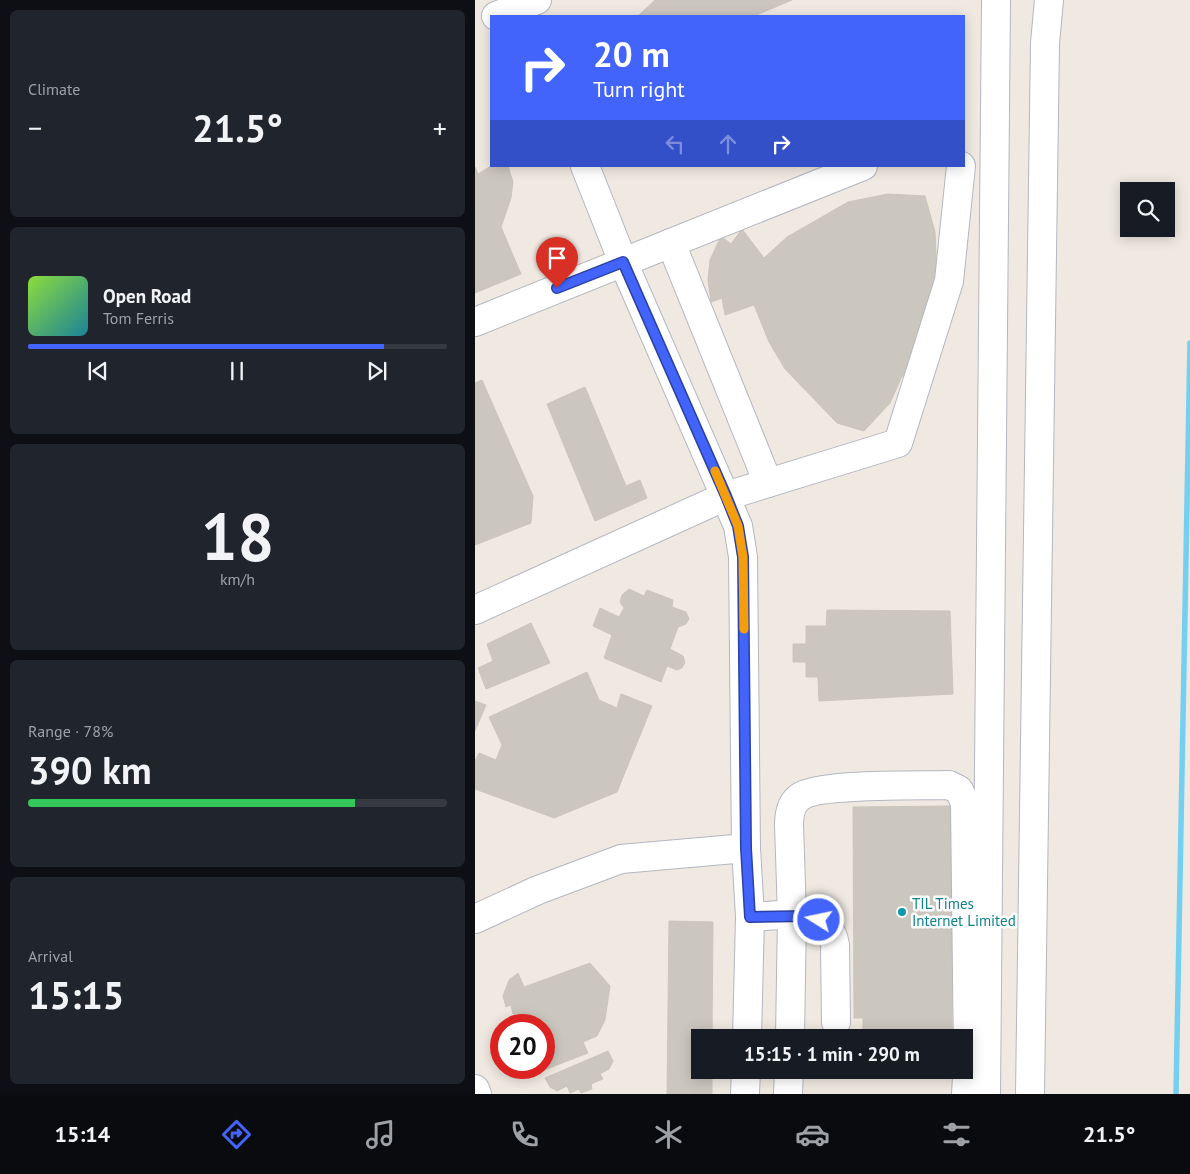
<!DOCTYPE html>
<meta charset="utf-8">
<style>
:root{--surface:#171b24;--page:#20242c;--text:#f1f3f6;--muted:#9ea1a6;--line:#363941;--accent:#4264fb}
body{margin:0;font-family:"PT Sans",sans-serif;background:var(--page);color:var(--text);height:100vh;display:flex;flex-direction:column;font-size:19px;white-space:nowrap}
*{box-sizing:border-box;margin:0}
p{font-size:16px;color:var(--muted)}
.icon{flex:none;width:28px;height:28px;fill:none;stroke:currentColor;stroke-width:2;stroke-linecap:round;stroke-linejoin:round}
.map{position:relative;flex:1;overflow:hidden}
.side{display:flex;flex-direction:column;gap:10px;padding:10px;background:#0d0f14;width:475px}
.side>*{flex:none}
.guide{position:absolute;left:15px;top:15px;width:475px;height:152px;border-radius:0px;box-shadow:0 2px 12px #0003;background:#4264fb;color:#fff;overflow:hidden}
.tools{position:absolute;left:645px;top:182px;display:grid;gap:10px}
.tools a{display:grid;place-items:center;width:55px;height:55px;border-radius:0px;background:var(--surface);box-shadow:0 2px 12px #0003;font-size:25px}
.speed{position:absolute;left:15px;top:1014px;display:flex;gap:10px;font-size:25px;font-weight:700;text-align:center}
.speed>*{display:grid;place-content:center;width:65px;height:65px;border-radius:50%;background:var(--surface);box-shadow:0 2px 12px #0003;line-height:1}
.speed .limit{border:8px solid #d22;background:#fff;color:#111}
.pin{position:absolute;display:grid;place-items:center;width:42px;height:42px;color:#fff;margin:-51px -21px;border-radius:50% 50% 50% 0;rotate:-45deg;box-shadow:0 0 5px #0007}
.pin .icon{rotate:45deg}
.me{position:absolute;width:55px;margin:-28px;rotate:280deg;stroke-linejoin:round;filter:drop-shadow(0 0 4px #0008)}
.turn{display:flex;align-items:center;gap:18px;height:105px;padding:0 20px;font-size:22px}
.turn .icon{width:65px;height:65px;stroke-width:2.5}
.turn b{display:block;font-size:35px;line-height:42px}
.lanes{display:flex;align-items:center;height:48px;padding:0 20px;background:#0003;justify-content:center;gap:25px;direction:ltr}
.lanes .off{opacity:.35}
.big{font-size:38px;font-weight:600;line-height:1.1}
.side .tile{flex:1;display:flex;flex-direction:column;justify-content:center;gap:8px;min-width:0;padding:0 18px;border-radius:8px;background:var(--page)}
.side .dial{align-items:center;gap:0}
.dial b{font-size:65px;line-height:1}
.song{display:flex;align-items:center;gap:15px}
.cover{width:60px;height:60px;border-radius:8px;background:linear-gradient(135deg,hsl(90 70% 55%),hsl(190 70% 35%))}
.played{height:5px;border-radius:2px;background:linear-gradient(90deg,var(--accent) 85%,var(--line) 85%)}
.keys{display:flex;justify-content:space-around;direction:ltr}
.heat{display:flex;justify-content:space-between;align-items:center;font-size:28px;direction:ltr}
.charge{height:8px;border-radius:4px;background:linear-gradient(90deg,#34c759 78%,var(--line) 0)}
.trip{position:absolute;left:216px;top:1029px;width:282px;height:50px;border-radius:0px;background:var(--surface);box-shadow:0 2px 12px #0003;font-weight:600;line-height:50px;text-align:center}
.menu{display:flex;height:80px;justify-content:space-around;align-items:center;background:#090b0e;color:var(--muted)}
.menu .icon{width:35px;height:35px}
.menu .current{color:var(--accent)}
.menu b{font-size:22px;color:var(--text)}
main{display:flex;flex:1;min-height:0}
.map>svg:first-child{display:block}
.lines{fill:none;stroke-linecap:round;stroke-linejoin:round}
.stream{stroke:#75cff0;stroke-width:5.5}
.building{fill:#cbc7bf;stroke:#cbc5ba}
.minor-casing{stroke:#b4b7c1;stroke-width:30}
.minor{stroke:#fff;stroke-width:28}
.route-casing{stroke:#2b41a3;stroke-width:12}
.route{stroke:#4264fb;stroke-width:9}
.slow{stroke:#f59e0b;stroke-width:9}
.culture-dot{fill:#0f9aa8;stroke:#fff;stroke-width:2}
.labels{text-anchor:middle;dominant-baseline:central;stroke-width:5;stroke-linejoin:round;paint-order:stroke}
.culture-label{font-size:15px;fill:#0d838f;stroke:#fff;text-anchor:start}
</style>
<main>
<section class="side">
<div class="tile"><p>Climate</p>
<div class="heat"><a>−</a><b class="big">21.5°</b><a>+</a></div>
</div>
<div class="tile">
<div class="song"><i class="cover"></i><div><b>Open Road</b><p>Tom Ferris</p></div></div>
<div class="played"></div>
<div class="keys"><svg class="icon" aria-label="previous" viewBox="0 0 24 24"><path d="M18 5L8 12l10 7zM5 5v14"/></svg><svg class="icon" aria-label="pause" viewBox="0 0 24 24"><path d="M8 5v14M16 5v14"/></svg><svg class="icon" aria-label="next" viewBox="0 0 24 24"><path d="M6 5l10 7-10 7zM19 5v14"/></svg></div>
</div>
<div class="tile dial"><b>18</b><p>km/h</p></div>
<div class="tile"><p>Range · 78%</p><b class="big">390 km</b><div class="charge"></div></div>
<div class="tile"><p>Arrival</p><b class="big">15:15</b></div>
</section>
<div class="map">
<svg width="715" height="1094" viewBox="0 0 715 1094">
<rect width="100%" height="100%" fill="#efe9e1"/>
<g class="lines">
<!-- stream -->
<path class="stream" d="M701,1094L715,343"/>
</g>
<!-- building -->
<g class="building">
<path d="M180,0H191L205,16H163Z"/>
<path d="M191,0H317L279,16H205Z"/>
<path d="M16,166H33L38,182L36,198L26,227L46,274L0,293V167L3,174Z"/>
<path d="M413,194L450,196L460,232L462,279L439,380L427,376L415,403L389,431L362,423L310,369L294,342L279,305L250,315L247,298L236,302L233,280L235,260L246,236L256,244L267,229L289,258L312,237L373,202Z"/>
<path d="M7,380L58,496L56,523L0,545V383Z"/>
<path d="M110,387L151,486L165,480L172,498L120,521L72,404Z"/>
<path d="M154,589L169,596L172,590L198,600L197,607L211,612L214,619L211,624L203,627L195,649L208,656L210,662L207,668L202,670L192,666L186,682L129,658L137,635L118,626L125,608L144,617L149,608L145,602L147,595Z"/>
<path d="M352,610L475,611L478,694L344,701L343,677H331V662H318V644H331V626H351Z"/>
<path d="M56,623L75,663L11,689L3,668L18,661L12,644Z"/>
<path d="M112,672L124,700L142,708L146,694L177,706L142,792L79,818L0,789V761L4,753L21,760L27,745L14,717Z"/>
<path d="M0,701L11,705L0,731Z"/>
<path d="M476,806L477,1038H388V1018H379L378,807Z"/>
<path d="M194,921L238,922L237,1038H225V1070H237V1094H192Z"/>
<path d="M115,963L135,986L130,1020L122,1036L108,1042L113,1053L69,1070V1025H49L43,1013L38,1014L36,1005L31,1007L28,996L34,980L43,973L49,987Z"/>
<path d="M133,1051L138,1061L134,1069L125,1074L128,1079L116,1084L117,1089L106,1093L104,1089L95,1093L92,1086L82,1091L75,1087L70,1078Z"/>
</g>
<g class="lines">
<!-- minor casing -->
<g class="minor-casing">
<g id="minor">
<path d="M21,16L62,0"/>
<path d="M110,166L148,262L263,526L268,557L271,848L275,917L272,1038"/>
<path d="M0,322L196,243"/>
<path d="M293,483L196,243L388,166"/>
<path d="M0,610L251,496L423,443L474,281L486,166"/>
<path d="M275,917C306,916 354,905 360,945L361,1022"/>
<path d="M0,919L63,890L146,859L271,848"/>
<path d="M315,1038L317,915L314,825C314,815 316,803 325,797C343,783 445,786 474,785L484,790L490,803L493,1060L491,1094"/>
<path d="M0,1089L2,1094"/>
<path d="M270,1094L271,1070"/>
<path d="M313,1094L314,1070"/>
<path d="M511,1094L521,0"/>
<path d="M555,1094L570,43L574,0"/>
</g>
</g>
<!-- minor -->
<use href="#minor" class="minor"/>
</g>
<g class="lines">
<!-- route casing -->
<g class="route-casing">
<path id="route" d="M82,288L148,262L251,496L263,526L268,557L271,848L275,917L332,916L344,920"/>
</g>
<!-- route -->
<use href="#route" class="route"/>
<!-- slow -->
<path class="slow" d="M240,471L263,526L268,557L269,629"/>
</g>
<!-- markers -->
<circle class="culture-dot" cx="427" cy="912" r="5"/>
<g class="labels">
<!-- culture labels -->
<g class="culture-label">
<text x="437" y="903">TIL Times<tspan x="437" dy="17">Internet Limited</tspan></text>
</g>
</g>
</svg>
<div class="tools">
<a><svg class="icon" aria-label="search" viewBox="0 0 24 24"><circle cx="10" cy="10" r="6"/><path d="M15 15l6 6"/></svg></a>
</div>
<div class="speed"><div class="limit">20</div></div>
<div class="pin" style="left:82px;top:288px;background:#d93025"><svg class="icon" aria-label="arrive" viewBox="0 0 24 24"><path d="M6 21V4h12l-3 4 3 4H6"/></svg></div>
<svg class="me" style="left:344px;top:920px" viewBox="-20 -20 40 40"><circle r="17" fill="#4264fb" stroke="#fff" stroke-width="3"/><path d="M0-11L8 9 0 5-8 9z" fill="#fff"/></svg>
<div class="trip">15:15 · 1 min · 290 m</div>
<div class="guide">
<div class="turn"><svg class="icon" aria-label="right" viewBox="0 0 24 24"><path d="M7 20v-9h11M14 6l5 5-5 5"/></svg><div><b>20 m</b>Turn right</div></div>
<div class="lanes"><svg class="icon off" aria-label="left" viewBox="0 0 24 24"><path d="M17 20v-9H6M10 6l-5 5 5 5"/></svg><svg class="icon off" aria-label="ahead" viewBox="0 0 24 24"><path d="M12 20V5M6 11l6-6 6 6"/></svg><svg class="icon" aria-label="right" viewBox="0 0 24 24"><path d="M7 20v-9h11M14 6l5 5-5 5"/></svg></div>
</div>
</div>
</main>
<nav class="menu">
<b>15:14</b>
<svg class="icon current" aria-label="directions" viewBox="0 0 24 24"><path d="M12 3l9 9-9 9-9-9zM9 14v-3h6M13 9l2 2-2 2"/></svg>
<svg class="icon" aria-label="music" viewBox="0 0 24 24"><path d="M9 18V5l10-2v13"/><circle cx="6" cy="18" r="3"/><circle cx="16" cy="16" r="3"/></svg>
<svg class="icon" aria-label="phone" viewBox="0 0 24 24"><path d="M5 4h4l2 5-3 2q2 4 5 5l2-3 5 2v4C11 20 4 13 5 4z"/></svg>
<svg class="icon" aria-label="climate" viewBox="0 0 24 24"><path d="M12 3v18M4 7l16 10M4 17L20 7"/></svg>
<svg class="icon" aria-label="car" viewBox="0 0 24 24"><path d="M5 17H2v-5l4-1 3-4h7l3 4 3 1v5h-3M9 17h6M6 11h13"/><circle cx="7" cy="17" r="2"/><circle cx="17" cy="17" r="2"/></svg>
<svg class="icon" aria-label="filters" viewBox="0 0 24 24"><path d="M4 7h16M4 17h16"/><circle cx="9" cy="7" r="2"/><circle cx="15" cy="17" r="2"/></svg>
<b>21.5°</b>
</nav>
